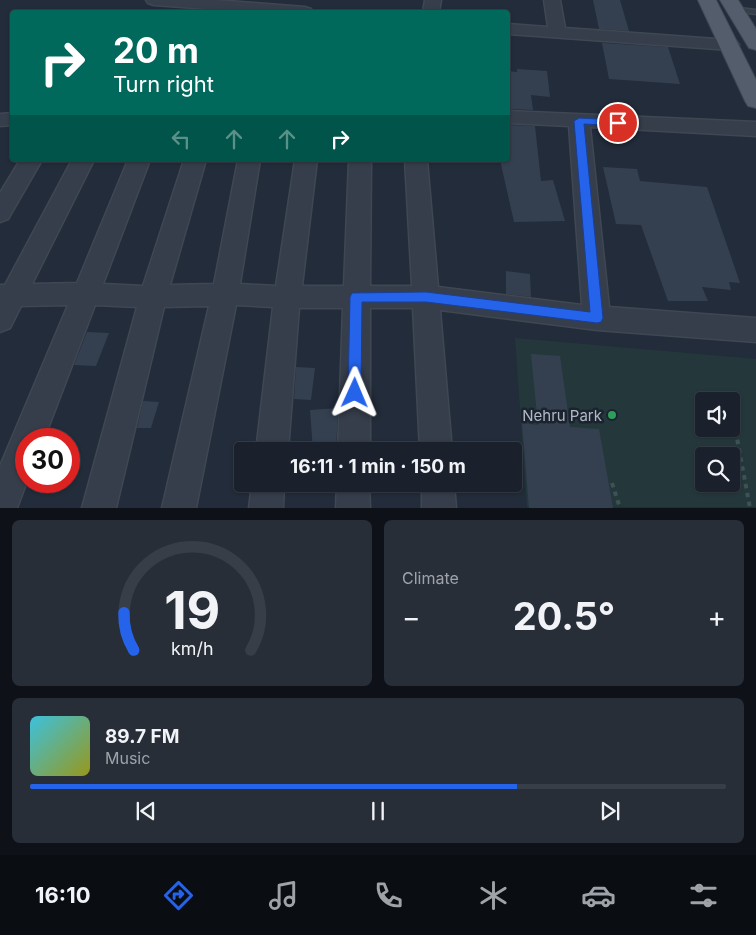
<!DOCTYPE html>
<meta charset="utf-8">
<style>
:root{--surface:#1a212c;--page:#272e38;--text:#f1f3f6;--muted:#9fa3a9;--line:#383e48;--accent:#2563eb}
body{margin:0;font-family:Inter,sans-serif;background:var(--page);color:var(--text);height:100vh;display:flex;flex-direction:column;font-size:19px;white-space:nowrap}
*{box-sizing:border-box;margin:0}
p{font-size:16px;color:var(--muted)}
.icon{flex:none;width:28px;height:28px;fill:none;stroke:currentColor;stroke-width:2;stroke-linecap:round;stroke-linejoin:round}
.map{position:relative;height:508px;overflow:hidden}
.side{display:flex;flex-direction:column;gap:12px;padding:12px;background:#0e1218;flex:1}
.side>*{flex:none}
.top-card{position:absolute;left:10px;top:10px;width:500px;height:152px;border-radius:5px;box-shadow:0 1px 4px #0004,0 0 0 1px var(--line);background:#00695c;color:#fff;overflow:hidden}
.buttons{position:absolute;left:695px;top:392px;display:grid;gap:10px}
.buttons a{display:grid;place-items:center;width:45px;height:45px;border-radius:5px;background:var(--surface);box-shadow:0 1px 4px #0004,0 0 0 1px var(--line);font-size:25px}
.speed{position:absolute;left:15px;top:428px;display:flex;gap:10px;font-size:25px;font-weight:700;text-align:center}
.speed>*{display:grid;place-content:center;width:65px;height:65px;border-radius:50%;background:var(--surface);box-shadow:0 1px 4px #0004,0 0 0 1px var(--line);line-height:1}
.speed .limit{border:8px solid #d22;background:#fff;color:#111}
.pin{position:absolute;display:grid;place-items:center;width:42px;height:42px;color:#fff;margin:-21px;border:2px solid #fff;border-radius:50%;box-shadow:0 1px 5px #0007}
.me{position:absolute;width:55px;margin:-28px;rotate:1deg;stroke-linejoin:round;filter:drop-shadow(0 0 4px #0008)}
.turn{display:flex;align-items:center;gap:18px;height:105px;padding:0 20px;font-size:22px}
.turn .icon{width:65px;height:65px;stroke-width:2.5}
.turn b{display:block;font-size:35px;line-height:42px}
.lanes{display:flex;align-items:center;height:48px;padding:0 20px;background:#0003;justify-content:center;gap:25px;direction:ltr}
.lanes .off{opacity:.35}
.big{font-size:38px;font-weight:700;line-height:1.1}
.side .card{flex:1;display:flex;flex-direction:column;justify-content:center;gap:8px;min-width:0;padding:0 18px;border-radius:8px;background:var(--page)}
.side .dial{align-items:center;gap:0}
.dial svg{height:130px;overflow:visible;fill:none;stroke:var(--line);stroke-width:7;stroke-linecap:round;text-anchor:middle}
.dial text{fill:var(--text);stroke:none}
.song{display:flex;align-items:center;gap:15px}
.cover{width:60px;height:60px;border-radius:8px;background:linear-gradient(135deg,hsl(190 70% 55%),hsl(60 70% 35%))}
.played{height:5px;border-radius:2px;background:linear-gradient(90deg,var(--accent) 70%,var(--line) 70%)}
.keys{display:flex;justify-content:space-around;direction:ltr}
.heat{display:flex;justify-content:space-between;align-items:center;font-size:28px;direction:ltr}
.side .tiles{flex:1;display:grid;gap:12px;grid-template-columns:1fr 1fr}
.card:last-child{grid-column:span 2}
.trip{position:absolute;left:234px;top:442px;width:288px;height:50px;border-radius:5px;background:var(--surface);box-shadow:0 1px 4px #0004,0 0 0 1px var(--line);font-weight:700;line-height:50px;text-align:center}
.tabs{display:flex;height:80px;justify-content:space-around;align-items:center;background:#0a0d12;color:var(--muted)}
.tabs .icon{width:35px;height:35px}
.tabs .current{color:var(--accent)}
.tabs b{font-size:22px;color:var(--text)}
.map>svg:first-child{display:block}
.green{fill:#24383b;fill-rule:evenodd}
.building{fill:#344050}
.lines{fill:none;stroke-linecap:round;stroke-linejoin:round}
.service-casing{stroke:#3f4753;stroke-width:3}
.minor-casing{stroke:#3f4753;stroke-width:3}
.primary-casing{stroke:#3f4753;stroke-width:2}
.path{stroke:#3d5254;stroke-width:4;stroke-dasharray:4.5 4.5;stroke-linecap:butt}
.service{fill:#363e4b;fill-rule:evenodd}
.minor{fill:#363e4b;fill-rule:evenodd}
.primary{fill:#545d6b;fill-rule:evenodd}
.route{fill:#2563eb;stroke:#184099}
.leisure-dot{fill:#2e9e5b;stroke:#1b232f;stroke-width:2}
.labels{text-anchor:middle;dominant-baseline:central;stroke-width:5;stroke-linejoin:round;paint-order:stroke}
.near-poi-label{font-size:15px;fill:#b1b9c6;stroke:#1b232f;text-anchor:end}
</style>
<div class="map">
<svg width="756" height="508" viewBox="0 0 756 508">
<rect width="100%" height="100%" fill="#222c3a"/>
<!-- green -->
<path class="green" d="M515,338L756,359V507H527ZM704,401H731V429H704ZM704,456H731V484H704Z"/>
<!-- building -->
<g class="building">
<path d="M593,0H620L629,31L599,29Z"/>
<path d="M602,43L668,47L680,84L609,79Z"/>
<path d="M517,69L547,71L550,97L531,95L533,110L508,109V71L517,72Z"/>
<path d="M508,125L535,126L541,181L553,180L565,221L514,222L500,160H508Z"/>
<path d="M603,167L637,169L640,181L707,187L740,283L729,282L731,290L702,287L708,301H668L641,225L616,224Z"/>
<path d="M506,271L530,274L531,297L506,294Z"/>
<path d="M87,332L109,333L96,366L74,365Z"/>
<path d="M531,354L560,356L570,427L599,429L613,508H529L522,423L538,425Z"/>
<path d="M296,367L315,368L311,400L294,399Z"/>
<path d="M143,401L159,402L151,428H137Z"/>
<path d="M338,408L336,451H313L310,410Z"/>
</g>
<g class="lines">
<!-- service casing -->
<g class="service-casing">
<path id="service" d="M731,7L756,10V14L731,11Z"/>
</g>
<!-- minor casing -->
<g class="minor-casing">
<g id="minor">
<path d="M146,0H215L305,7L311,9L313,12H250L154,5L148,3Z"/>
<path d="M425,0H441L439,12H423Z"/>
<path d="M544,0H560L565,28L730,40L736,41L739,45L736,49L730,50L508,34V24L548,27Z"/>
<path d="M508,111L756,122V136L590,127L609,307L756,318V342L597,330L440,310L452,451H420L413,308H370V451H338L343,308H299L288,451H256L273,307L236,305L196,508H162L209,306L164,307L116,508H82L137,307L95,305L44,439H26L27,481L17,508H0V466L68,305L21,306L10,328L0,332V285H5L72,160H94L32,284L77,283L128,160H150L103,284L143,286L184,160H206L170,285L214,284L238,160H260L240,284L276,286L295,160H317L302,286H344L349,160H371L370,286H412L405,160H427L438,287L582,305L569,126L508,123Z"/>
<path d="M12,113V125L0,126V114Z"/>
<path d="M20,160H42L8,219L0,222V193Z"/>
<path d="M252,484H284L283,508H249Z"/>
<path d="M337,484H369L370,508H336Z"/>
<path d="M422,484H454L456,508H422Z"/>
</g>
</g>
<!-- primary casing -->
<g class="primary-casing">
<g id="primary">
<path d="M698,0H716L756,80V108L748,106L745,101Z"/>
<path d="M720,0H738L756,29V50L749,48Z"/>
</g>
</g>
<!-- path -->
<g class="path">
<path d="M734,422L750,508"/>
<path d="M612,483L620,508"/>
</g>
<!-- service -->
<use href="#service" class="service"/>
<!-- minor -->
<use href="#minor" class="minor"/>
<!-- primary -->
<use href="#primary" class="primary"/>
</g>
<!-- route -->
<path class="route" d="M579,118L618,120L623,123L618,126L584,124L603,318L601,322L597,323L426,302H362L361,393L359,398L355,400L350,398L348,393L350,297L352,293L426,292L590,312L574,121Z"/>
<!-- markers -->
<circle class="leisure-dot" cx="612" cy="415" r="5"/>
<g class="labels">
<!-- near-poi labels -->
<g class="near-poi-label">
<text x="602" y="415">Nehru Park</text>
</g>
</g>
</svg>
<div class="buttons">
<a><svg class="icon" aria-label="sound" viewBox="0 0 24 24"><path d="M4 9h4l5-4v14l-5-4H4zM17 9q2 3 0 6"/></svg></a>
<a><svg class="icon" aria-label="search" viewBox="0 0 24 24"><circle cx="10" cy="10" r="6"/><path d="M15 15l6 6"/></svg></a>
</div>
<div class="speed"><div class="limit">30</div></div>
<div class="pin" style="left:618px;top:123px;background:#d93025"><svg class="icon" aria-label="arrive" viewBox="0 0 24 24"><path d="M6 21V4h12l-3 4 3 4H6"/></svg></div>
<svg class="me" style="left:355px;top:393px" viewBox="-20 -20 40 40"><path d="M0-17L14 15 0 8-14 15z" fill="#2563eb" stroke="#fff" stroke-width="4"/></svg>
<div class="trip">16:11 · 1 min · 150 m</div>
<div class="top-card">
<div class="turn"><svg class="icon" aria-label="right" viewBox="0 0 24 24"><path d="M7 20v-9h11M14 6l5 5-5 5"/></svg><div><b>20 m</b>Turn right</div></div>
<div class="lanes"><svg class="icon off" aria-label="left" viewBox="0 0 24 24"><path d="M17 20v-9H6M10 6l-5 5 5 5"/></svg><svg class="icon off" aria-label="ahead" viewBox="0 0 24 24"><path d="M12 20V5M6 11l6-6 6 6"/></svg><svg class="icon off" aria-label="ahead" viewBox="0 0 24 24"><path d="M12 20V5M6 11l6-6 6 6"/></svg><svg class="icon" aria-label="right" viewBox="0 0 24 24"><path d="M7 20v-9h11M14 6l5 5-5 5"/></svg></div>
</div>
</div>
<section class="side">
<div class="tiles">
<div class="card dial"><svg viewBox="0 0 100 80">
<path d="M14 69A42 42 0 1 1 86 69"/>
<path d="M14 69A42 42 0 0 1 8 46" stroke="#2563eb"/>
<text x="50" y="56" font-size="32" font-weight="700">19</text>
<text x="50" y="72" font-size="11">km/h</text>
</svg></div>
<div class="card"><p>Climate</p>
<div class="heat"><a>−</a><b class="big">20.5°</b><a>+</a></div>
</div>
<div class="card">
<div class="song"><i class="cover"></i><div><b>89.7 FM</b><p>Music</p></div></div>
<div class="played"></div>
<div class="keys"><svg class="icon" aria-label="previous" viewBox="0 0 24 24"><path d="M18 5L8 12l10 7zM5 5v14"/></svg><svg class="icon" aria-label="pause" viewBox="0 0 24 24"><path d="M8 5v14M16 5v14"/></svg><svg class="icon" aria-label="next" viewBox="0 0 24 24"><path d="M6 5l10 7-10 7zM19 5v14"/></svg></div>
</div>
</div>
</section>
<nav class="tabs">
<b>16:10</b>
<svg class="icon current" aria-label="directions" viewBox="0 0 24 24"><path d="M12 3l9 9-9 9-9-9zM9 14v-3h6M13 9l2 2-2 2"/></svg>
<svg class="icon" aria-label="music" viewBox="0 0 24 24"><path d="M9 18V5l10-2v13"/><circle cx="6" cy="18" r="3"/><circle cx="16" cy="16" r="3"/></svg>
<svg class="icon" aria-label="phone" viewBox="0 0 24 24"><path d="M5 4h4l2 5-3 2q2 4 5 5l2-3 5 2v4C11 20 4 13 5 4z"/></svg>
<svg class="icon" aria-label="climate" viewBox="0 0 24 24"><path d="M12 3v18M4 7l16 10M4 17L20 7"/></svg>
<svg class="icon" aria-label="car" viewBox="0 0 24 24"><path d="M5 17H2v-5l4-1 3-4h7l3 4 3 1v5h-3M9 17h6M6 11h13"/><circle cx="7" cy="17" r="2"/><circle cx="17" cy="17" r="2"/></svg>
<svg class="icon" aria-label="filters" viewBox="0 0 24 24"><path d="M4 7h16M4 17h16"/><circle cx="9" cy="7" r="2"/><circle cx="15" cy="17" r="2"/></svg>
</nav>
